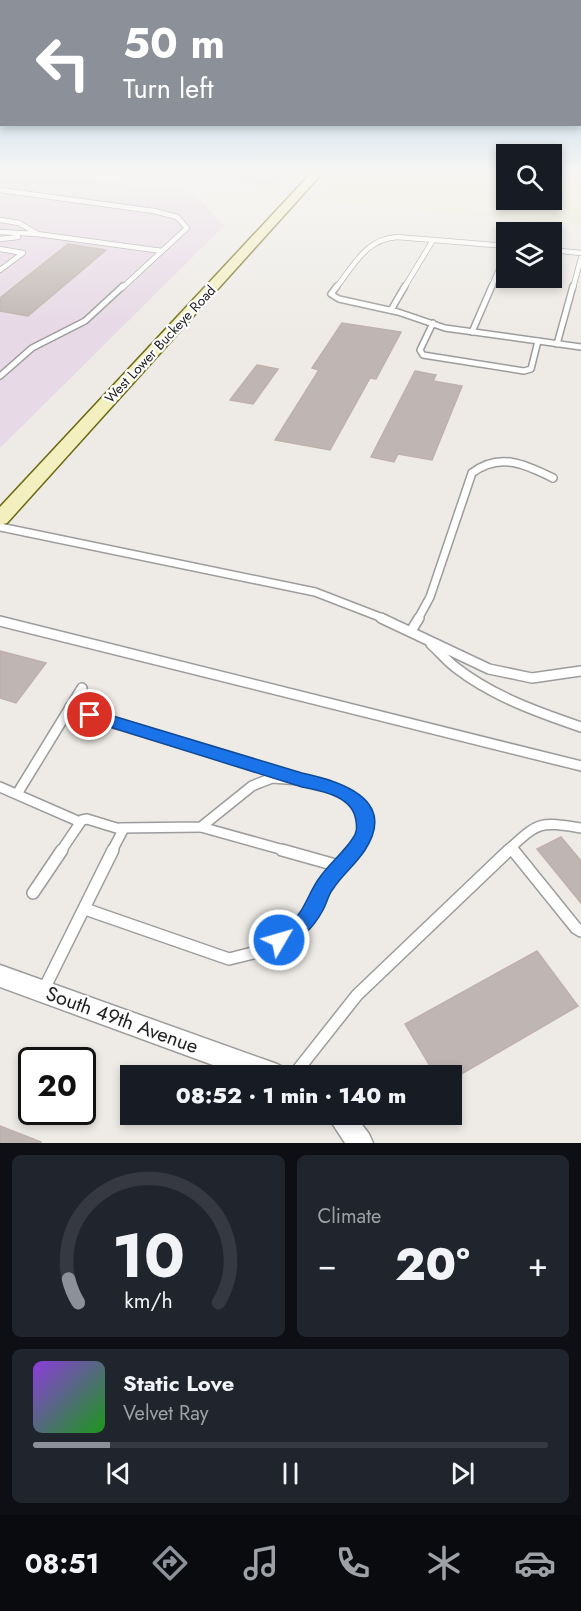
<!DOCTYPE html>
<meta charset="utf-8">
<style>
:root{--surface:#171b24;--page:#20242c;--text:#f1f3f6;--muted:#9ea1a6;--line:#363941;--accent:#8c9099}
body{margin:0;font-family:Jost,sans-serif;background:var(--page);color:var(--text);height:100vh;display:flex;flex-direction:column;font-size:22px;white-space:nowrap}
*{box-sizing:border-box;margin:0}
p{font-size:20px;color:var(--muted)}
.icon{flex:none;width:33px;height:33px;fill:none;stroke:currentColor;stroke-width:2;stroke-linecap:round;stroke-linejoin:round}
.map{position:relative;height:1143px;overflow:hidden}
.details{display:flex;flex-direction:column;gap:12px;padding:12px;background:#0d0f14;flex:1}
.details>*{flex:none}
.hud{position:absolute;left:0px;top:0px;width:582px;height:126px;box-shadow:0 3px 9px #0003;background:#8c9099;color:#fff;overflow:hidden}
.tools{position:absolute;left:496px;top:144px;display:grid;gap:12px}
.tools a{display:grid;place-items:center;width:66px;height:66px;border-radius:0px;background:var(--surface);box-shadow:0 3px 9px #0003;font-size:30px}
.speed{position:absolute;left:18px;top:1047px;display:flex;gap:12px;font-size:30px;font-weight:700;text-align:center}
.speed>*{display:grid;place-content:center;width:78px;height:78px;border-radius:50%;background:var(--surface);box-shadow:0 3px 9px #0003;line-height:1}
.speed .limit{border:3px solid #111;border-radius:9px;background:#fff;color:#111}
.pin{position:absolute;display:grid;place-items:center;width:51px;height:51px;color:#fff;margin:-26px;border:3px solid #fff;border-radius:50%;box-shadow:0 2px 6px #0007}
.me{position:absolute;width:66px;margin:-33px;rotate:52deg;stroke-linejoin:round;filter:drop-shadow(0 0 4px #0008)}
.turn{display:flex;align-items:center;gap:21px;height:126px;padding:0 24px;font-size:27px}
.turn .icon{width:78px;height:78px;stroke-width:2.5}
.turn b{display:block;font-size:42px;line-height:51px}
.big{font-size:45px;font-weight:800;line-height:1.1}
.details .card{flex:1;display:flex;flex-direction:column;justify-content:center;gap:9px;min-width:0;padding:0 21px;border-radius:9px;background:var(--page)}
.details .dial{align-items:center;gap:0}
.dial svg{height:156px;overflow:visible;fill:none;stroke:var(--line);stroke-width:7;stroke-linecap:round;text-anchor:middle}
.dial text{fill:var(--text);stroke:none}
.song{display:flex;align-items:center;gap:18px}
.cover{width:72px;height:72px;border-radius:9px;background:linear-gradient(135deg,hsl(270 70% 55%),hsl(120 70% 35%))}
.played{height:6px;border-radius:3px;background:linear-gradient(90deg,var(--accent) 15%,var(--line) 15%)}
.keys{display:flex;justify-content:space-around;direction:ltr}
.heat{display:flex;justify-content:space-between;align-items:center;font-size:33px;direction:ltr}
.details .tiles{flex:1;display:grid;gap:12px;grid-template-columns:1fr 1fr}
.card:last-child{grid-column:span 2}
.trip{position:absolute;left:120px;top:1065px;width:342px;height:60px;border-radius:0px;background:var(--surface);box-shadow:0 3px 9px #0003;font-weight:800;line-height:60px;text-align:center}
.tabs{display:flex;height:96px;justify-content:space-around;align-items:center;background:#090b0e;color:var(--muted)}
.tabs .icon{width:42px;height:42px}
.tabs .selected{color:var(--accent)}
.tabs b{font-size:27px;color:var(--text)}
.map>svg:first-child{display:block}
.industrial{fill:#e7d9e6}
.farmland{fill:#ebead3}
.building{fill:#bfb6b3;stroke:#bfb0aa;stroke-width:1.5}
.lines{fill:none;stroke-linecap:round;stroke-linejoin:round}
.lane-far4-casing{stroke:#9c9c9c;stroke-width:6}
.lane-far3-casing{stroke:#9c9c9c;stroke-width:8}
.lane-far2-casing{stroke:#9c9c9c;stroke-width:10}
.lane-far1-casing{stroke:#9c9c9c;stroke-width:12}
.lane-casing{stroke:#9c9c9c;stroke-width:14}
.street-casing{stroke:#9c9c9c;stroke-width:3}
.secondary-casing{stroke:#6b6910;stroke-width:3}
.lane-far4{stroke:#fff;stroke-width:4.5}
.lane-far3{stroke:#fff;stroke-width:5}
.lane-far2{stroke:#fff;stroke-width:7}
.lane-far1{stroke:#fff;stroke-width:9}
.lane{stroke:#fff;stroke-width:11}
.street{fill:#fff;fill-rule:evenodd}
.secondary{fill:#f3efbf;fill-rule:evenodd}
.route{fill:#1a73e8;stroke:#114b97;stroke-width:1.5}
.labels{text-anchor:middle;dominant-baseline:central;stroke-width:4.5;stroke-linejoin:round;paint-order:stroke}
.far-street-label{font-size:14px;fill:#1f1f1f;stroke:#fff}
.near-street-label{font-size:20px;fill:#1f1f1f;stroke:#fff}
</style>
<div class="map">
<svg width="581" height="1143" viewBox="0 0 581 1143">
<rect width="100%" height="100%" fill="#eeebe6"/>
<!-- industrial -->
<g class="industrial">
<path d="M0,170H20L193,193L224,226L0,448Z"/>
<path d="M138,170H290L274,186Z"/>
</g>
<!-- farmland -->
<path class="farmland" d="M341,170H507V200H552V170H581V226L314,200Z"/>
<!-- building -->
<g class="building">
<path d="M68,244L106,250L28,316L0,311V298Z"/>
<path d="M342,323L401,332L376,379L370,378L330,450L275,440L319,370L312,368Z"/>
<path d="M257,365L278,369L253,404L230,400Z"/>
<path d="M415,371L436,375L433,381L462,386L432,460L398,454L394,462L371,457Z"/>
<path d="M0,651L46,663L16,703L0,698Z"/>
<path d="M561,837L581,861V903L537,849Z"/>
<path d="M537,951L578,1006L458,1076H436L405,1024Z"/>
<path d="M0,1126L41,1142V1143H0Z"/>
</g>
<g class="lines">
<!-- lane-far4 casing -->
<g class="lane-far4-casing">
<g id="lane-far4">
<path d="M0,190L154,211L177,217L187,228L162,251"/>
<path d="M0,220L19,223L36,233"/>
<path d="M0,232L37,234L162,251L122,288"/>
<path d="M0,239L18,237"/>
<path d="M0,249L23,253L0,270"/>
<path d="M552,250L581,253"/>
<path d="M336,288C354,265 366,239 397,237L507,246"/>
<path d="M404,288L433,240"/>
<path d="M491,288L507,250"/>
<path d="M573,288L581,258"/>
</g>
</g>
<!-- lane-far3 casing -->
<g class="lane-far3-casing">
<g id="lane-far3">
<path d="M337,286L331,294L339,299L398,312L445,328L581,347"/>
<path d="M391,310L405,286"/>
<path d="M433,323L420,350L423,355L524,371L531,369L538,341"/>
<path d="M472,332L492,286"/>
<path d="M557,344L573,286"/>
<path d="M0,376L32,348L85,321L123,286"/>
</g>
</g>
<!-- lane-far2 casing -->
<g class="lane-far2-casing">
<g id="lane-far2">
<path d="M0,527L315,592L385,619"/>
<path d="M418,619L430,597L472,473C499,452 525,464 553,478"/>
</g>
</g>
<!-- lane-far1 casing -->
<g class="lane-far1-casing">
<g id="lane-far1">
<path d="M381,618L489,669L532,678L581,671"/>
<path d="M0,621L581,766"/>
<path d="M411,631L419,618"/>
<path d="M431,644C439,651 446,660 455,667C492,696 537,712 581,727"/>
<path d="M70,707L110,722L289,776"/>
<path d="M0,787L80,822"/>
<path d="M17,794L82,688"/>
<path d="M201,827L287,851"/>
<path d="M120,828L201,827L252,786L272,778L301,780L328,785L350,795L363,809L366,831L353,851"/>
<path d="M511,848L514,851"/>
<path d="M61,851L82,820L87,819L123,830L112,851"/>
<path d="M507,851C539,822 538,821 581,828"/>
</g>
</g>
<!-- lane casing -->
<g class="lane-casing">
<g id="lane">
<path d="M282,850L339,866"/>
<path d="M513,850L576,928L581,931"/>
<path d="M33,893L62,850"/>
<path d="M85,909L229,959L261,951L297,930L316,905L325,884L355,850"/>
<path d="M43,991L113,850"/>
<path d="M293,1076L357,995L509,850"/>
</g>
</g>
<!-- street casing -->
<g class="street-casing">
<g id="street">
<path d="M0,965L277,1064L285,1068L289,1076H243L0,987Z"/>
<path d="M326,1114H354L369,1134L373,1143H345Z"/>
</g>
</g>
<!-- secondary casing -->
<g class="secondary-casing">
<path id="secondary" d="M314,170H325L7,523L0,525V507Z"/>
</g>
<!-- lane-far4 -->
<use href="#lane-far4" class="lane-far4"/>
<!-- lane-far3 -->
<use href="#lane-far3" class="lane-far3"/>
<!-- lane-far2 -->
<use href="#lane-far2" class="lane-far2"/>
<!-- lane-far1 -->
<use href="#lane-far1" class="lane-far1"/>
<!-- lane -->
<use href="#lane" class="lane"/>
<!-- street -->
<use href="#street" class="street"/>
<!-- secondary -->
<use href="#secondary" class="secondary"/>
</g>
<!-- sky -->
<linearGradient id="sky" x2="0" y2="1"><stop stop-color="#8fc0e1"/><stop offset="0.52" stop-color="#f7f6f4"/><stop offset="1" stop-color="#f7f6f4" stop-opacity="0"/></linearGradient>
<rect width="581" height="330" fill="url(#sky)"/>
<!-- route -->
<path class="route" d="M90,709L302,773C340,781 398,799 365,850C356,864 342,875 333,889C328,895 327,903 323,910C313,929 299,942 279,950L273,947L270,940C274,931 283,930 290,924C305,911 309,891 320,877C330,863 344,852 353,838C357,832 357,828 356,821C353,796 322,791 302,787L84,719L82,715L84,710Z"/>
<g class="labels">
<!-- far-street labels -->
<g class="far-street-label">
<text transform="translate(160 344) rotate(-47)">West Lower Buckeye Road</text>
</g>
<!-- near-street labels -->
<g class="near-street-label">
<text transform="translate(122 1020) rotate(20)">South 49th Avenue</text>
</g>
</g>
</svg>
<div class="tools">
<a><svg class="icon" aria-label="search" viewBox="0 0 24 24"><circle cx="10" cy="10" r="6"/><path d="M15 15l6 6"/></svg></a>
<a><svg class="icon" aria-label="layers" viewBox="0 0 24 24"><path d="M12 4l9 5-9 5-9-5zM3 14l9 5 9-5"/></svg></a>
</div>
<div class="speed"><div class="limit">20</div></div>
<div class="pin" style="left:90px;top:715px;background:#d93025"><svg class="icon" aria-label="arrive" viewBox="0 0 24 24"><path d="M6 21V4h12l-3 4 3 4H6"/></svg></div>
<svg class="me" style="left:279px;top:940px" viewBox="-20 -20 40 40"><circle r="17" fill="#1a73e8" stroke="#fff" stroke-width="3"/><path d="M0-11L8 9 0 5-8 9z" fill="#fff"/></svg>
<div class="trip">08:52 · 1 min · 140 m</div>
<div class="hud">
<div class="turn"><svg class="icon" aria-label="left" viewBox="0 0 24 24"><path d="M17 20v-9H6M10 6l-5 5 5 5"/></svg><div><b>50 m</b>Turn left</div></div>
</div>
</div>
<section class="details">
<div class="tiles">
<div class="card dial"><svg viewBox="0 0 100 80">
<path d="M14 69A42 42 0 1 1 86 69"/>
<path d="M14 69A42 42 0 0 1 9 57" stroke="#8c9099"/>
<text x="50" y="56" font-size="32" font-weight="700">10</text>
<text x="50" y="72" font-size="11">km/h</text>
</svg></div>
<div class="card"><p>Climate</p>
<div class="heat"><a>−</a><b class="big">20°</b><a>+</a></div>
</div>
<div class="card">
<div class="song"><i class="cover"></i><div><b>Static Love</b><p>Velvet Ray</p></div></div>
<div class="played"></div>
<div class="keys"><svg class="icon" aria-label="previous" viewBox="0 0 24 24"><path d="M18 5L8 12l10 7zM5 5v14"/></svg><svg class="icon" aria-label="pause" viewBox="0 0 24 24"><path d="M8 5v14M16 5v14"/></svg><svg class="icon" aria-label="next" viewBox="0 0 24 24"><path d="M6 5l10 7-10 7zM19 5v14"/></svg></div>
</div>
</div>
</section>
<nav class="tabs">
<b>08:51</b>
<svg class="icon selected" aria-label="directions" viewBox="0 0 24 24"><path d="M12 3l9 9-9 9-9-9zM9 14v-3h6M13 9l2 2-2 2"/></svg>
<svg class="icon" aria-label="music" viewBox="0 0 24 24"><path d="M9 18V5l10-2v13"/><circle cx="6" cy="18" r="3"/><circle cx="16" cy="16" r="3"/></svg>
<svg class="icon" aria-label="phone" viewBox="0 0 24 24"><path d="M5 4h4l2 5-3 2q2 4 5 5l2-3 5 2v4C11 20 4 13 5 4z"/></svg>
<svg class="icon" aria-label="climate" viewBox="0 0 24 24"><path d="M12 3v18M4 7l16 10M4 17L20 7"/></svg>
<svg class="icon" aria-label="car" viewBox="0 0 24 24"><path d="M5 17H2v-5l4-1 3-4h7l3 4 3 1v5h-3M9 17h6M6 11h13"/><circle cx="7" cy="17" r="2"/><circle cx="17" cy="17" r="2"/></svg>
</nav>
